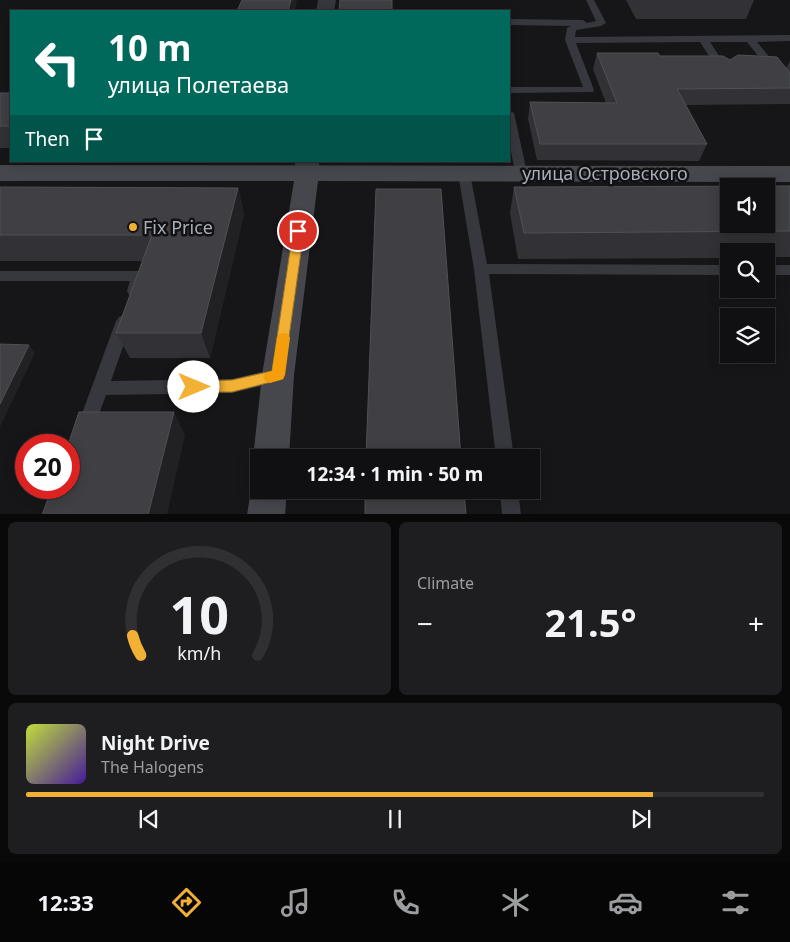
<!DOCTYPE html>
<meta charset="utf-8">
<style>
:root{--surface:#101012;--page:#1e1e20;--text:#f1f3f6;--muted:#9c9d9f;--line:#303032;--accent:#f2b134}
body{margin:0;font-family:"Noto Sans",sans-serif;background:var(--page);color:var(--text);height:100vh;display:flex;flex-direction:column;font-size:19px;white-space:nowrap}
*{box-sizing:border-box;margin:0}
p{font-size:16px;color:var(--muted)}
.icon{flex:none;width:28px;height:28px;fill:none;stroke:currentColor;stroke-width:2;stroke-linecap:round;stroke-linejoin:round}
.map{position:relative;height:514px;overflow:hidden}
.panel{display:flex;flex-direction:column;gap:8px;padding:8px;background:#09090a;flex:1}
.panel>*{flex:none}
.banner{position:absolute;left:10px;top:10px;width:500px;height:152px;border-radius:0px;box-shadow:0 2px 12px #0003,0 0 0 1px var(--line);background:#00695c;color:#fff;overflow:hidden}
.tools{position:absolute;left:720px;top:178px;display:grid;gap:10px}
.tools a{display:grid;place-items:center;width:55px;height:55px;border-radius:0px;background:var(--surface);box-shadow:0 2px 12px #0003,0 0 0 1px var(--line);font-size:25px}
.speed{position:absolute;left:15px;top:434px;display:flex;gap:10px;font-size:25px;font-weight:700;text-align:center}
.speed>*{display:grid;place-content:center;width:65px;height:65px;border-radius:50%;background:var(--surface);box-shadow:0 2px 12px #0003,0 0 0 1px var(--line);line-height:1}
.speed .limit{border:8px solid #d22;background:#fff;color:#111}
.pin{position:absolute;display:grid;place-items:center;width:42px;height:42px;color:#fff;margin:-21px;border:2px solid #fff;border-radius:50%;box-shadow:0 1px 5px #0007}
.me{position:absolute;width:55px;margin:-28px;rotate:90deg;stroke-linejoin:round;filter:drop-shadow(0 0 4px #0008)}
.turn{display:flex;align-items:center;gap:18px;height:105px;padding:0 15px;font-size:22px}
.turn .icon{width:65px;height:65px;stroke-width:2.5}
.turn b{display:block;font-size:35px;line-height:42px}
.then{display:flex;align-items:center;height:48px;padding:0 15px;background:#0003;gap:10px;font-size:19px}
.big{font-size:38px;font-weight:700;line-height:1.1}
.panel .tile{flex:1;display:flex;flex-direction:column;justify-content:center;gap:8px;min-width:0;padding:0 18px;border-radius:8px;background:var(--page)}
.panel .dial{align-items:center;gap:0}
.dial svg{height:130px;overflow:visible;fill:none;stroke:var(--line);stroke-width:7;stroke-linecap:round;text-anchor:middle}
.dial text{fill:var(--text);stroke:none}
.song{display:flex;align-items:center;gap:15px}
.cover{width:60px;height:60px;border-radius:8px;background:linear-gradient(135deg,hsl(70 70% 55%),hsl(260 70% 35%))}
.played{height:5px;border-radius:2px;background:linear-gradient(90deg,var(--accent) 85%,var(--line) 85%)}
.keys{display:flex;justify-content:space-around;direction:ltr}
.heat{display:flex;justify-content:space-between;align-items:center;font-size:28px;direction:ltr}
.panel .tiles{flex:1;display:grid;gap:8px;grid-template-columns:1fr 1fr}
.tile:last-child{grid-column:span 2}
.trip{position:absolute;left:250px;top:449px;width:290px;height:50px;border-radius:0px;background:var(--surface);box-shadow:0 2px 12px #0003,0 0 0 1px var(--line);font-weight:700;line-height:50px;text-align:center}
.menu{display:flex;height:80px;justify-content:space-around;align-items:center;background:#060607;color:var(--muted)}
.menu .icon{width:35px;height:35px}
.menu .on{color:var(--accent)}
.menu b{font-size:22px;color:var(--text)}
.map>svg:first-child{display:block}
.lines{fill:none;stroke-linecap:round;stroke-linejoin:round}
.lane{fill:#37383d;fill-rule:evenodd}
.street{fill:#37383d;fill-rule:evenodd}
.secondary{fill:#45474d;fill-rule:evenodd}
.wall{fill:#323236}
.shaded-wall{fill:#212124}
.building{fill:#3f3f44;stroke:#4f5156;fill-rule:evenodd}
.route{fill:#f2b134;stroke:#9d7322}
.slow{fill:#f59e0b}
.poi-dot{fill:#f2b134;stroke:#111113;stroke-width:2}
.labels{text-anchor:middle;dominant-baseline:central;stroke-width:5;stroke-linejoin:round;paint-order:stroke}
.street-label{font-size:18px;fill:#a8adb8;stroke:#111113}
.poi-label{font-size:18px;fill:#a8adb8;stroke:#111113;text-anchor:start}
</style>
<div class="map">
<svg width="790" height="515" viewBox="0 0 790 515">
<rect width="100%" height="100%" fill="#161618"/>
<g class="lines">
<!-- lane -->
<g class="lane">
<path d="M586,0H594L606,23L601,26L576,30L575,37L790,35V41L757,42L790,82V92L786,91L747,42H710L729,71L724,74L720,73L700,42L576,43L594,90L593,92L509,93V87H583L565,40L567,28L571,26L509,25V19L583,20L587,23L596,21Z"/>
<path d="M509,110L514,113L527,173L521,177L515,173L509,140Z"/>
<path d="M464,169L470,173L487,264L729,265V275L489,274L514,458H496L474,269L458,173Z"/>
<rect x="766" y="265" width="24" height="10"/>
<path d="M0,271H139L144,272L146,276L139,295L134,297L129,295L127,291L130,281H0Z"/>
<path d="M124,315L129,317L132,321L111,381L232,379L278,368L284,370L286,375L284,380L278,382L232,393L106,395L91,436L85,438L79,436L76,430L116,321L119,317Z"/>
<path d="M500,490H518L521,515H502Z"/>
</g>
<!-- street -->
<g class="street">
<path d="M318,0H336L334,11H316Z"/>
<path d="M295,161H319V174L316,179L307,182L298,179L295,174Z"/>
</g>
<!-- secondary -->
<g class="secondary">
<path d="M0,165L790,166V182L318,181L294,375L289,458H259V470L253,458L262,375L294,181H0Z"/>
<path d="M259,476V490H287L285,515H247L251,490L256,477Z"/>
</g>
</g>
<!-- wall -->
<g class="wall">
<path d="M626,0H754L746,19H636Z"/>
<path d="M597,53L730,60L786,68L790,61V104L686,105L707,144L699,161L537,160L528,119L530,102L606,103L593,69Z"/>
<rect x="0" y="93" width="11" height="55"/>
<path d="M790,186V257H766V251H729V258L518,259L510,213L514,187Z"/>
<path d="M0,187L238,188L244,214L210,358H130L116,333L142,261H0Z"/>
</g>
<!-- shaded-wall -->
<g class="shaded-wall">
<path d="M291,0H297L295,11H288Z"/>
<path d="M238,188L244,214L210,358L201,333Z"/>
<path d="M29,345L35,353L0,427V404Z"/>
<path d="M174,412L185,435L167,515H148Z"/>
</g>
<!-- building -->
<g class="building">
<path d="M242,0H291L288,11H237Z"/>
<path d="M340,0H392V11H339Z"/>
<path d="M597,53H658L660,56H723L730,60L738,55L777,57L790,73V88L677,89L707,144H540L530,102L617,103Z"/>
<rect x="0" y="93" width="11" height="33"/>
<path d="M790,186V231L524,233L514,187ZM729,186H766V224H729Z"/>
<path d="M0,187L238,188L201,333H116L152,235H0Z"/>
<path d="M376,189H441L461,458H366Z"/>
<path d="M0,344L29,345L0,404Z"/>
<path d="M79,412H174L148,515H42L52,488H69V445H68Z"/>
<path d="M365,490H464L466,515H365Z"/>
</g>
<!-- route -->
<path class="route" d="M298,227L304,231L283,379L232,392H194L190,391L188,387L190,382L194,381L232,380L272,371L293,231Z"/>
<!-- slow -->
<path class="slow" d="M284,333L288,334L290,338L285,375L283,379L270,383L265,381L263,377L265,373L272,371L277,338L279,334Z"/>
<!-- markers -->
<circle class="poi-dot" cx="133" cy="227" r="5"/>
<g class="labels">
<!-- street labels -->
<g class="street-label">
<text x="605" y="173">улица Островского</text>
</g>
<!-- poi labels -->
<g class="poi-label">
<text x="143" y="227">Fix Price</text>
</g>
</g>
</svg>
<div class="tools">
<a><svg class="icon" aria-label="sound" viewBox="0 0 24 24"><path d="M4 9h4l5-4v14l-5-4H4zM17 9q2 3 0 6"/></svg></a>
<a><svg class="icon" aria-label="search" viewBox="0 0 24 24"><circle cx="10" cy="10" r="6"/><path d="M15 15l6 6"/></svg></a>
<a><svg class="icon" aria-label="layers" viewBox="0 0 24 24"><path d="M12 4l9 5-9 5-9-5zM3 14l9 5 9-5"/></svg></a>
</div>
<div class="speed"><div class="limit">20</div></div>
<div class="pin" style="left:298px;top:231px;background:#d93025"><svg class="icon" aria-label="arrive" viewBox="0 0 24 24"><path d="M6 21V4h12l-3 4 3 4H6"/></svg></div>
<svg class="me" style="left:194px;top:387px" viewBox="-20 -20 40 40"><circle r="19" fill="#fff"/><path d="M0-13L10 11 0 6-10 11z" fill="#f2b134"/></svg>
<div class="trip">12:34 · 1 min · 50 m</div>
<div class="banner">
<div class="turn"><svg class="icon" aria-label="left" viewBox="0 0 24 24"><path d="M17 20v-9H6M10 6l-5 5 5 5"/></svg><div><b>10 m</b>улица Полетаева</div></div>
<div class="then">Then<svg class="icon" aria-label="arrive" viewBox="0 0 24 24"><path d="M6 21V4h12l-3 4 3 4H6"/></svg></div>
</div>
</div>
<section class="panel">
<div class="tiles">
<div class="tile dial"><svg viewBox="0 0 100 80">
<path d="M14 69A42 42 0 1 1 86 69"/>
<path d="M14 69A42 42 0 0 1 9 57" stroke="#f2b134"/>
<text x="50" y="56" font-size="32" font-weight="700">10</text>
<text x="50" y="72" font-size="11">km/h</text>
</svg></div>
<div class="tile"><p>Climate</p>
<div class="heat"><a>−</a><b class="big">21.5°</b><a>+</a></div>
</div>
<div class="tile">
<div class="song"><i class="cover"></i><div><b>Night Drive</b><p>The Halogens</p></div></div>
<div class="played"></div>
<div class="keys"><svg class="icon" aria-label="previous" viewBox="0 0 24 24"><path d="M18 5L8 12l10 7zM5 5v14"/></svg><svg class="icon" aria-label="pause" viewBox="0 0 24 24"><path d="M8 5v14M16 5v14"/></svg><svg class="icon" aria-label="next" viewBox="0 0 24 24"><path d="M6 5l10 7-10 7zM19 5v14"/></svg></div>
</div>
</div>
</section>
<nav class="menu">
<b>12:33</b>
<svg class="icon on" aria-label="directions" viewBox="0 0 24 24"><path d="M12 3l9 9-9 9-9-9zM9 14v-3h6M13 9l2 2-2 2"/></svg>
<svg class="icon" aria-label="music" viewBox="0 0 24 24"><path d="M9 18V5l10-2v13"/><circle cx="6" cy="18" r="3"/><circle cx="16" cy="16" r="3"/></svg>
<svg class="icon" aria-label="phone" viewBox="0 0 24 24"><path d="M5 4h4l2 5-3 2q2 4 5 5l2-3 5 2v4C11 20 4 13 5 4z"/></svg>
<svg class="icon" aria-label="climate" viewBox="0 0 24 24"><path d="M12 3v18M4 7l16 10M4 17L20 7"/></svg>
<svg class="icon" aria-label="car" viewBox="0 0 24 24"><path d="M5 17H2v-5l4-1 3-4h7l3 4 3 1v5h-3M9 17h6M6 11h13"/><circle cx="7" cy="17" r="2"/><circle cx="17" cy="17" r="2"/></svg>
<svg class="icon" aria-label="filters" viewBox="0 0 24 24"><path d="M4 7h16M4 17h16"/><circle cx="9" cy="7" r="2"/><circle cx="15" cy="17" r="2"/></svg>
</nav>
